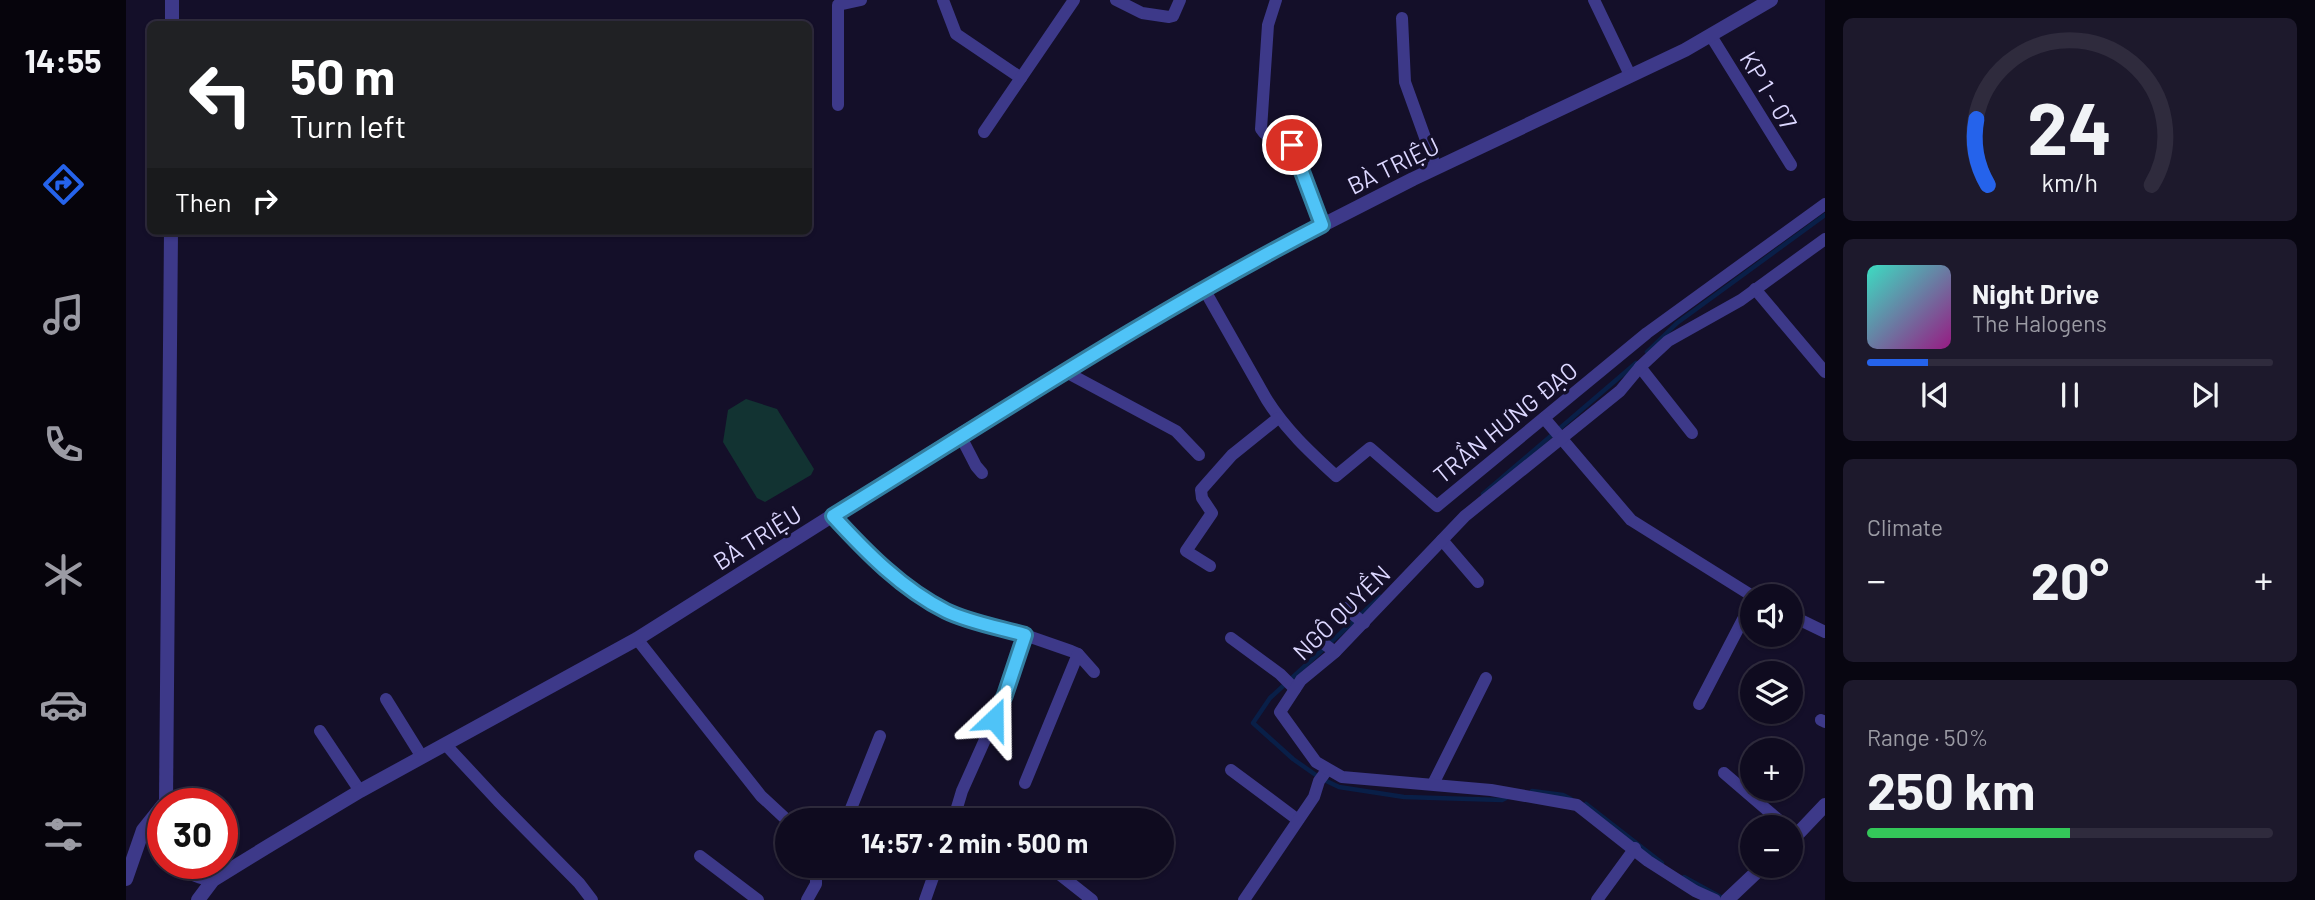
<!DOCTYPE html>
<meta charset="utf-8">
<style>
:root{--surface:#0f0b1f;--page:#1d192c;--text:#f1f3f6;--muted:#9b9ba4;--line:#2f2b3d;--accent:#2563eb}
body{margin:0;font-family:Barlow,sans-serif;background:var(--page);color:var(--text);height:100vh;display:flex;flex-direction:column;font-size:26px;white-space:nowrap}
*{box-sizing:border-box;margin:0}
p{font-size:23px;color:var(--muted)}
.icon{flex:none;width:38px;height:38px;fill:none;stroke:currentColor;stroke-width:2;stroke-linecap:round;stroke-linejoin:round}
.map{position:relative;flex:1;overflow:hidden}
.drawer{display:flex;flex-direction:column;gap:18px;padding:18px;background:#080611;width:490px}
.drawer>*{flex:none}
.banner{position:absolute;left:21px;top:21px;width:665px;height:214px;border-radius:10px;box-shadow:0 2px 5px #0004,0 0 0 2px var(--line);background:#202124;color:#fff;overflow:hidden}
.buttons{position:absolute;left:1614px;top:584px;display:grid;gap:14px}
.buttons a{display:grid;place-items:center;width:63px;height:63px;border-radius:50%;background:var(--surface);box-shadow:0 2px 5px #0004,0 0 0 2px var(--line);font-size:35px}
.speed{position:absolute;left:21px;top:788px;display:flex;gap:14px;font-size:35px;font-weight:700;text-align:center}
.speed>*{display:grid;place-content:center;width:91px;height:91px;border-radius:50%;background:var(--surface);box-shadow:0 2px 5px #0004,0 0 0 2px var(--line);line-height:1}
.speed .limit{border:10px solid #d22;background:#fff;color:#111}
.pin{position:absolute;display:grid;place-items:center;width:60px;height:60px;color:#fff;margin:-30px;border:4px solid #fff;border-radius:50%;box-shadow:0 2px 7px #0007}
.me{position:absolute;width:77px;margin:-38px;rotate:23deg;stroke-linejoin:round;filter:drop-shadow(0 0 5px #0008)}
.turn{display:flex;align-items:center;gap:24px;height:147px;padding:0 28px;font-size:32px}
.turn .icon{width:91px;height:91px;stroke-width:2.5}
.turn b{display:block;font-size:49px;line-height:60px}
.then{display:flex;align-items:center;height:66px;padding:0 28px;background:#0003;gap:14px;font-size:26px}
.big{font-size:52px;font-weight:700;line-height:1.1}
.drawer .widget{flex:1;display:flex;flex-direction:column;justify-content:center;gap:10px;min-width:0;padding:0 24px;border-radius:10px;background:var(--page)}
.drawer .dial{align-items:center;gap:0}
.dial svg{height:182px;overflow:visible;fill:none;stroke:var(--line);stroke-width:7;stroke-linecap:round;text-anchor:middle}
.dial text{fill:var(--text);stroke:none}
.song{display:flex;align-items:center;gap:21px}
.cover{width:84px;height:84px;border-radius:10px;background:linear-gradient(135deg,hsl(170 70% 55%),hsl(310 70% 35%))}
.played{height:7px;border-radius:4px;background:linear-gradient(90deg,var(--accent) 15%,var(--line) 15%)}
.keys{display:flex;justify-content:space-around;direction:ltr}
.heat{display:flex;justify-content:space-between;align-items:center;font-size:38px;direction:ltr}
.charge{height:10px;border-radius:5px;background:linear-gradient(90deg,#34c759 50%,var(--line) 0)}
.trip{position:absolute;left:649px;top:808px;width:399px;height:70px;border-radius:35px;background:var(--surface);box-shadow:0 2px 5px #0004,0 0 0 2px var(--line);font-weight:700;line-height:70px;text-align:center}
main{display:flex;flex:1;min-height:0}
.menu{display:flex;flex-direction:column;width:126px;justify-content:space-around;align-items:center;background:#06040c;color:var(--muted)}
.menu .icon{width:49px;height:49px}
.menu .on{color:var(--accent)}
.menu b{font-size:32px;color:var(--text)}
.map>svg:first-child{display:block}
.green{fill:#123332}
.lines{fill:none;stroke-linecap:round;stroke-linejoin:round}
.stream{stroke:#091f48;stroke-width:4.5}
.minor{stroke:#3d3989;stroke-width:12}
.tertiary{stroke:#3d3989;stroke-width:14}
.route-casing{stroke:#337fa1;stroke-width:18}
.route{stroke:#4fc3f7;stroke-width:12}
.labels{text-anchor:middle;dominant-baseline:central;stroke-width:7;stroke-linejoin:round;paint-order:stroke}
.street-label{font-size:24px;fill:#dcd7ff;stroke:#140f29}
</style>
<main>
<nav class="menu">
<b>14:55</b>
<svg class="icon on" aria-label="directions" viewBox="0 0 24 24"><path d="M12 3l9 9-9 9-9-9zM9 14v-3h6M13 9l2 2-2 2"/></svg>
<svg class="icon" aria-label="music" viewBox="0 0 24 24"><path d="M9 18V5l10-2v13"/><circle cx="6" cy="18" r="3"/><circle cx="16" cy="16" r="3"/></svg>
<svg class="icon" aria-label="phone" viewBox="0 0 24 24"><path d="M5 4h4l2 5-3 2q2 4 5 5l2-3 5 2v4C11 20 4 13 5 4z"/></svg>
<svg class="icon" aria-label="climate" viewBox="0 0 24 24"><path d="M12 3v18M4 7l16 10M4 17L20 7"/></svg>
<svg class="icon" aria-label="car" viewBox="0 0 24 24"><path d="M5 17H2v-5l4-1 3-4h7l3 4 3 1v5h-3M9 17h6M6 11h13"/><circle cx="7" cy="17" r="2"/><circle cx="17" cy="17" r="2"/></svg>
<svg class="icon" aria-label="filters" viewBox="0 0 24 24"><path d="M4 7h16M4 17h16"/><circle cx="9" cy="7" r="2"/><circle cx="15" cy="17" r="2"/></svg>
</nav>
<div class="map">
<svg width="1699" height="900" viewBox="0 0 1699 900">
<rect width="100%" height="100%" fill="#140f29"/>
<!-- green -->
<path class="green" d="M620,399L651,409L688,469L685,475L639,502L631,498L597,442L602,410Z"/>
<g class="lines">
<!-- stream -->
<g class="stream">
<path d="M1521,352L1551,323L1699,215"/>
<path d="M1357,494L1510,363"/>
<path d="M1254,597L1144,698L1127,723L1167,759L1194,778L1213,787L1278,797L1376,800L1384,796"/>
<path d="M1406,791L1437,795L1445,799"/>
<path d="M1460,804L1536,863"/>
<path d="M1558,877L1600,900"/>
</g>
<!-- minor -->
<g class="minor">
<path d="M817,0L830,34L895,78"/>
<path d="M990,0L1016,13L1043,17L1047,16L1054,0"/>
<path d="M1150,0L1142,25L1135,129L1138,133L1168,147L1196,225"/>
<path d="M1468,0L1504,75"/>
<path d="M1276,18L1279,82L1310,168"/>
<path d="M1585,36L1665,165"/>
<path d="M712,105V5L735,0"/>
<path d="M858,132L948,0"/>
<path d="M1078,289L1141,400C1160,430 1184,452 1210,476L1244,448L1311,506L1521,333L1699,204"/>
<path d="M1629,289L1699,372"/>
<path d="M1514,367L1566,433"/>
<path d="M940,372L1050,431L1073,455"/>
<path d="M1418,418L1505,520L1628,597"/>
<path d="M834,435L850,466L856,473"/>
<path d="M707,516C740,552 776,589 820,611C842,622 875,628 899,635L879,695L836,791L827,821"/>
<path d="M1316,540L1352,582"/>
<path d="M1084,566L1060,551L1086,513L1076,498L1075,490L1106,455L1152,418"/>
<path d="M1219,608L1238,623"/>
<path d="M1664,615L1699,632"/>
<path d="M899,635L945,651L952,654L968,672"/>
<path d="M1105,638L1154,674L1169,689"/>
<path d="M511,639L635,796L662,821"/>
<path d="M1193,640L1209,652"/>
<path d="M260,699L296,757"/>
<path d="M1573,704L1626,602"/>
<path d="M1695,720L1699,722"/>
<path d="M194,731L234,791"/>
<path d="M319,744L372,801L453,883L466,900"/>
<path d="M1105,770L1172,820"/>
<path d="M1598,773L1662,828"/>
<path d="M899,783L952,654"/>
<path d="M1307,784L1360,678"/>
<path d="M720,821L754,736"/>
<path d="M574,856L632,900"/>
<path d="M929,866L928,870L966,900"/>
<path d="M681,900L690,884V866"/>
<path d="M799,900L811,866"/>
<path d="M1118,900L1188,797L1193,781L1201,770"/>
<path d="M1471,900L1509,848"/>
<path d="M1589,900L1569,891L1522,861L1451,805L1365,790L1216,777L1190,762L1154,712L1175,680L1209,652L1339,516L1494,391L1514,367L1542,341L1615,300L1699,239"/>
</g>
<!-- tertiary -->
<g class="tertiary">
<path d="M46,24V0"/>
<path d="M40,801L45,231"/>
<path d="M1664,842L1699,805"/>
<path d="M56,863C62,875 75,877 87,880"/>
<path d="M0,879L17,830L37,805"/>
<path d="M72,900L87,880L144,845L234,791L511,639L834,435L1051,303L1142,253L1287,179L1559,50L1645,0"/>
<path d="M1601,900L1637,866"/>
</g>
</g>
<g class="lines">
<!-- route casing -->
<g class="route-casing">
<path id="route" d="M868,719L879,695L899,635C875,628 842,622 820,611C776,589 740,552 707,516C868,417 1027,312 1196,225L1166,145"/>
</g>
<!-- route -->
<use href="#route" class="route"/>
</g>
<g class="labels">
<!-- street labels -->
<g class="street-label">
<text transform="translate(1643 90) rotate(59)">KP 1 - 07</text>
<text transform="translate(1267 165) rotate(-26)">BÀ TRIỆU</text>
<text transform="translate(1379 422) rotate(-39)">TRẦN HƯNG ĐẠO</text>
<text transform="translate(631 537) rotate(-32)">BÀ TRIỆU</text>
<text transform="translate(1215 612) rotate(-44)">NGÔ QUYỀN</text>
</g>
</g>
</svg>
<div class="buttons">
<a><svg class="icon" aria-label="sound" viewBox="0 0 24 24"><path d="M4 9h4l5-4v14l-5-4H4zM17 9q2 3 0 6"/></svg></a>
<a><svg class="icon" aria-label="layers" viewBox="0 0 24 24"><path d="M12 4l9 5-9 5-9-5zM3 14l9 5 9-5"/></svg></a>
<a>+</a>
<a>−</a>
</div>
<div class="speed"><div class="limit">30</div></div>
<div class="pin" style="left:1166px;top:145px;background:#d93025"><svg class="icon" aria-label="arrive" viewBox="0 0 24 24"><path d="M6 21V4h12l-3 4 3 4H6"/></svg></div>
<svg class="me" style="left:868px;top:719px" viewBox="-20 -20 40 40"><path d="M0-17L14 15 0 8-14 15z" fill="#4fc3f7" stroke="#fff" stroke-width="4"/></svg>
<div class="trip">14:57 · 2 min · 500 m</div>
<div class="banner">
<div class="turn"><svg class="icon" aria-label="left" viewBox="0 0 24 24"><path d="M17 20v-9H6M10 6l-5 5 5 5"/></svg><div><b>50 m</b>Turn left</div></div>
<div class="then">Then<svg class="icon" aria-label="right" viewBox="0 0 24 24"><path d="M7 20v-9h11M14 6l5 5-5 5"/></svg></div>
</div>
</div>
<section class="drawer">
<div class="widget dial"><svg viewBox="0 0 100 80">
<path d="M14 69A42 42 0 1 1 86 69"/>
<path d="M14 69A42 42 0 0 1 9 40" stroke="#2563eb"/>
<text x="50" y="56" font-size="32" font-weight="700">24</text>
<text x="50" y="72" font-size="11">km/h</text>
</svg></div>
<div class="widget">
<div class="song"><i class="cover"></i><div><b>Night Drive</b><p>The Halogens</p></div></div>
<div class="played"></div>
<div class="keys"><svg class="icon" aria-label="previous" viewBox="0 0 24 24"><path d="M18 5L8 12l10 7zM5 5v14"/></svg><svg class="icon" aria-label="pause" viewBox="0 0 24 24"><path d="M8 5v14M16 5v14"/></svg><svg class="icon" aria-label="next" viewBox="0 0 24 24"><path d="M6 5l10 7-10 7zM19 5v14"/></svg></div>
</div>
<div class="widget"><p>Climate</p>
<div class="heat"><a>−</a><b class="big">20°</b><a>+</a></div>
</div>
<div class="widget"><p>Range · 50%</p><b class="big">250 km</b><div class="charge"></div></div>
</section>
</main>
